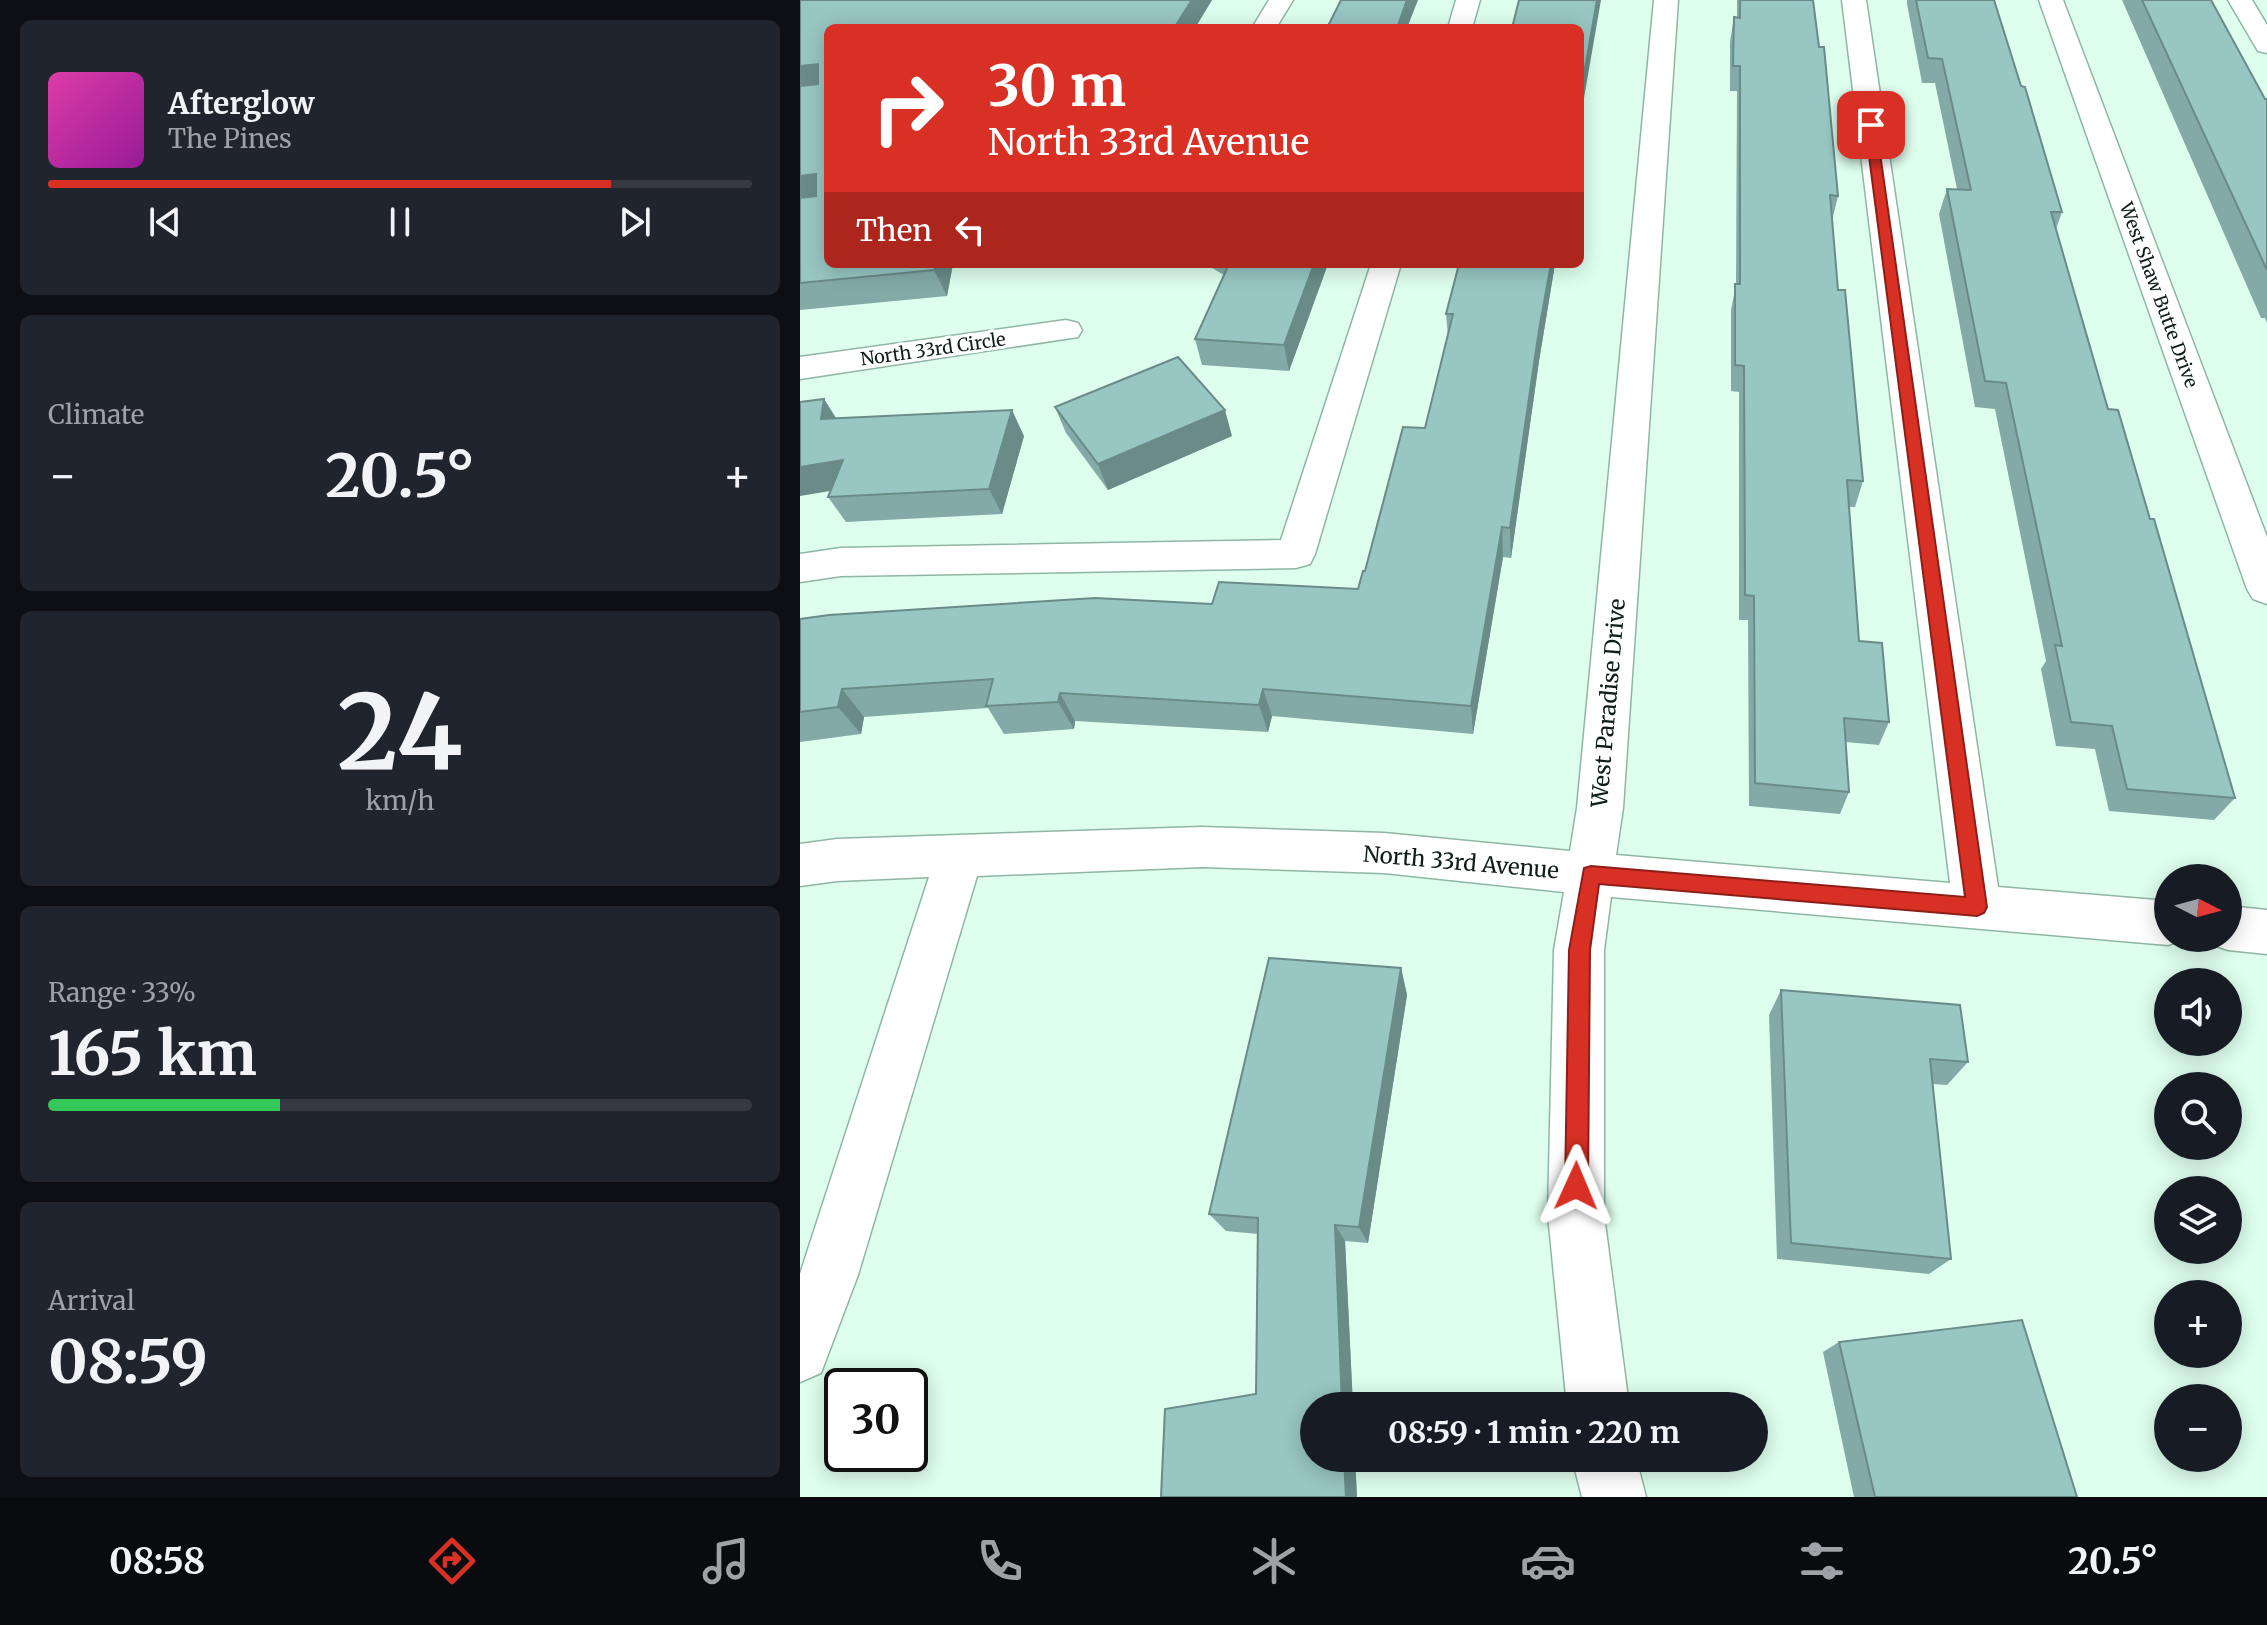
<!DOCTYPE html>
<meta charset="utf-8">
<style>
:root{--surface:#171b24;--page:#20242c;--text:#f1f3f6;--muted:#9ea1a6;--line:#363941;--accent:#d93025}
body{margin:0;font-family:Merriweather,serif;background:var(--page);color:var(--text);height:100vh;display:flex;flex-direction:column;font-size:30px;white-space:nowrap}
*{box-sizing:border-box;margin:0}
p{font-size:26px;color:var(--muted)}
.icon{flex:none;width:44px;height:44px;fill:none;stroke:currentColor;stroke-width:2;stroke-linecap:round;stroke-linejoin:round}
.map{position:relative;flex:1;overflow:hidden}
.details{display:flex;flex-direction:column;gap:20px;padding:20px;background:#0d0f14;width:800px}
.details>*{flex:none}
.top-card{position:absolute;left:24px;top:24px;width:760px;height:244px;border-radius:12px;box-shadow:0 4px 20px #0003;background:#d93025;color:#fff;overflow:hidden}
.needle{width:52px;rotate:96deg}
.tools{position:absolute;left:1354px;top:864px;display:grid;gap:16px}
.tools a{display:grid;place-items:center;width:88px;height:88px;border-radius:50%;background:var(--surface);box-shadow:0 4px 20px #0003;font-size:40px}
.speed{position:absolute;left:24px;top:1368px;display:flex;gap:16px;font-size:40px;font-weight:700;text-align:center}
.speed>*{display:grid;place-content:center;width:104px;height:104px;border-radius:50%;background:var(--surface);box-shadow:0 4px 20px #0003;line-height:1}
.speed .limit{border:4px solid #111;border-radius:12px;background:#fff;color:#111}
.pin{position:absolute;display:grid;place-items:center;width:68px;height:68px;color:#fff;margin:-34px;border-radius:16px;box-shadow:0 4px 12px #0006}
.me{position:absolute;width:88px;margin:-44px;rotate:1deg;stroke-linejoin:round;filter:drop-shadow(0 0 6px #0008)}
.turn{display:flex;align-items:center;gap:28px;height:168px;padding:0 32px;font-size:36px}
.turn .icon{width:104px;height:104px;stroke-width:2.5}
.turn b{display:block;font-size:56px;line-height:68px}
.then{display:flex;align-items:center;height:76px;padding:0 32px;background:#0003;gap:16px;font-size:30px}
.big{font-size:60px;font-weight:700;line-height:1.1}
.details .card{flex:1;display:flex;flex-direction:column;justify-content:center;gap:12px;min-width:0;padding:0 28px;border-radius:12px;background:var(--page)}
.details .dial{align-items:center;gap:0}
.dial b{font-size:104px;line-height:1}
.song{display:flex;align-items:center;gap:24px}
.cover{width:96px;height:96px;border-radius:12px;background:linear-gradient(135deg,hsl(320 70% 55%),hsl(300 70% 35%))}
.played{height:8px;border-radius:4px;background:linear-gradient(90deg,var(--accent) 80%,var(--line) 80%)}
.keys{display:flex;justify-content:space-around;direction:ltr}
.heat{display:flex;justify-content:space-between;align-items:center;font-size:44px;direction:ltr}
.charge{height:12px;border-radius:6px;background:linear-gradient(90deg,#34c759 33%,var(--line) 0)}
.trip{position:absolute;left:500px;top:1392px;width:468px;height:80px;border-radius:40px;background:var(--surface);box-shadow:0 4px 20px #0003;font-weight:700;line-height:80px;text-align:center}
.dock{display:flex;height:128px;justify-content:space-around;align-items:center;background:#090b0e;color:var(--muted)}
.dock .icon{width:56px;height:56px}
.dock .current{color:var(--accent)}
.dock b{font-size:36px;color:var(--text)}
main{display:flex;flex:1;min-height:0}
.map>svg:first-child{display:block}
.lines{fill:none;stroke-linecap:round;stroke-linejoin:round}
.minor-casing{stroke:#8fb6a4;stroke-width:3}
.minor{fill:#fff;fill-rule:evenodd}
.wall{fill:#83aaa7}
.shaded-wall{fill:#6a8b88}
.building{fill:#98c6c2;stroke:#6a8b88;stroke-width:2}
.route{fill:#d93025;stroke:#8d1f18;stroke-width:2}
.labels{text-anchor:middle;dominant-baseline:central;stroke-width:6;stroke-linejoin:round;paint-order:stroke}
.far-street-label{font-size:18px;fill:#0e1d17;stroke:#fff}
.street-label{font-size:22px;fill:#0e1d17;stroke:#fff}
</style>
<main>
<section class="details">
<div class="card">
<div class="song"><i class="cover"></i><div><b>Afterglow</b><p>The Pines</p></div></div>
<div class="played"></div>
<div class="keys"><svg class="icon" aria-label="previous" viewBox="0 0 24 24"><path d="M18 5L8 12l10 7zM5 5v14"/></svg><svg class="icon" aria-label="pause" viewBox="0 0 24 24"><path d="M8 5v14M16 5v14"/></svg><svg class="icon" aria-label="next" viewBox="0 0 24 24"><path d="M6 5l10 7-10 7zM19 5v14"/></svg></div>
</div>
<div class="card"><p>Climate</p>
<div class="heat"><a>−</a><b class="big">20.5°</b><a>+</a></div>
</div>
<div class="card dial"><b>24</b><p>km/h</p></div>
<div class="card"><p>Range · 33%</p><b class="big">165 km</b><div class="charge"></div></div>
<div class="card"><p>Arrival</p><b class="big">08:59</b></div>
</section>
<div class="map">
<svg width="1467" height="1497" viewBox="0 0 1467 1497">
<rect width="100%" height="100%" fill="#defeee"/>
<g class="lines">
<!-- minor casing -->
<g class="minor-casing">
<g id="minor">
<path d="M469,0H493L476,28H452Z"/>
<path d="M656,0H680L672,28H648Z"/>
<path d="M854,0H878L823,808L816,855L1150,883L1042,0H1066L1198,887L1368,901V938L1385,939L1368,945L811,897L804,950V1215L829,1406H767L748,1215L754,950L764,892L584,873L402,867L177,876L58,1275L21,1373L0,1382V1274L129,877L37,881L0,886V844L37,839L402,827L584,833L770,851L777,808Z"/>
<path d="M1239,0H1263L1467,537V604L1453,599L1447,589Z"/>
<path d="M1428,0H1452L1467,25V53L1458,51Z"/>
<path d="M571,264H601L515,554L510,564L496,568L41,576L0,582V554L41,548L481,540Z"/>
<path d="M266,320L278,323L282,330L278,337L0,379V357Z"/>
<path d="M1428,906L1467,910V954L1428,950L1411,944L1408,938H1428Z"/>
<path d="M772,1458H836L846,1497H782Z"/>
</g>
</g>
<!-- minor -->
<use href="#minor" class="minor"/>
</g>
<!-- wall -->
<g class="wall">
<path d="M0,0H412L395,28H28L153,264L147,296L0,310Z"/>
<path d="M937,0H1013L1038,196L1032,221L1038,290L1063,481L1055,507H1049L1059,641L1089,722L1079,745L1046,742L1049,792L1040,814L949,806L948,620H939V392L931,391V310L936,284L937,91H930V42L934,17L937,18Z"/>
<path d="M1107,0H1194L1262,212L1256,229L1308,409L1435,798L1414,820L1309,811L1295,749L1256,746L1241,669L1246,661L1195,409L1175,407L1139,214L1147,189H1157L1135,83H1122L1107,4Z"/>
<path d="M1322,0H1411L1465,99H1467V323L1465,318H1461Z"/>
<path d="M405,264H528L489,371L402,365L395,339L424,275Z"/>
<path d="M659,264H755L739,361L711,558L703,557L673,734L472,716L468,732L275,721L274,729L204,734L188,708L64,717L61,734L0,742V619L412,604L558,589L625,428L648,336L646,314Z"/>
<path d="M24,399L36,418L224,436L202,514L46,522L28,497L31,491Z"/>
<path d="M255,407L432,436L308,490L266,433Z"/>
<path d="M469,958L601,968L607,995L568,1243L545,1241L553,1406H514V1458H555L557,1497H361L365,1409L456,1394L458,1234L426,1231L409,1214Z"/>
<path d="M981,990L1168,1062L1147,1085L1133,1084L1151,1259L1129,1274L977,1259L969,1015Z"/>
<path d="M1039,1342L1277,1497H1054L1023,1352Z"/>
</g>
<!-- shaded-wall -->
<g class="shaded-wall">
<path d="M392,0H412L395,28H374Z"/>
<path d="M607,0H618L607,28H597Z"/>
<path d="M797,0H801L780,121V97Z"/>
<path d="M18,64L28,85L0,93V66Z"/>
<path d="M16,174L28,196L0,204V176Z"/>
<path d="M136,264H153L147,296L134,270Z"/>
<path d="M514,264H528L489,371L484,345Z"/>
<path d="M751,264H755L739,361L711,558L710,528L739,330Z"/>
<path d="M24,399L40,425L21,419Z"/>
<path d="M212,410L224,436L202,514L189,489Z"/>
<path d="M425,410L432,436L308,490L298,464Z"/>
<path d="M43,460L60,486L0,496V467Z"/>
<path d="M702,527L703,557L673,734L671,706Z"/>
<path d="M42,689L64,717L61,734L38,707Z"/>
<path d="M463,689L472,716L468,732L459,705Z"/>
<path d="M260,693L275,721L274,729L258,702Z"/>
<path d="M601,968L607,995L568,1243L559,1227Z"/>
<path d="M535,1225L545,1241L553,1406H542Z"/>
<path d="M544,1458H555L557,1497H546Z"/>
</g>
<!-- building -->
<g class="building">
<path d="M0,0H392L374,28H28V264H136L134,270L0,283V198L16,196V174L0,176V86L18,84V64L0,66Z"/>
<path d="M541,0H607L597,28H527Z"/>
<path d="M719,0H797L780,97V28H712Z"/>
<path d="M940,0H1013L1019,47H1024L1038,196L1030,195L1038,290H1045L1063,481L1047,480L1059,641L1082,643L1089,722L1044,718L1049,792L955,783L954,596L945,595L944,366L935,365V284H940V66H933L934,17L940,18Z"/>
<path d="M1116,0H1194L1221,86L1225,87L1262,212H1251L1308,409L1318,410L1350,519H1354L1435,798L1327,789L1312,726L1271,722L1255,645L1262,646L1206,383L1185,381L1147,189L1171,190L1142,59L1128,58Z"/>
<path d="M1342,0H1411L1465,99H1467V270Z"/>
<path d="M429,264H514L484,345L395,339Z"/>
<path d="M659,264H751L739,330L710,528L702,527L671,706L463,689L459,705L260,693L258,702L186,706L193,679L42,689L38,707L0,712V619L29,615L295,598L412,604L419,582L558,589L563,571H565L603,427L625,428L653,314H646Z"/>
<path d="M378,357L425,410L298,464L255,407Z"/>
<path d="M24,399L21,419L212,410L189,489L28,497L43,460L0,467V402Z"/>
<path d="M469,958L601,968L559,1227L535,1225L542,1406H514V1458H544L546,1497H361L365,1409L456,1394L458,1218L409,1214Z"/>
<path d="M981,990L1160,1005L1168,1062L1130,1059L1151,1259L991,1243Z"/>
<path d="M1222,1320L1277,1497H1075L1039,1342Z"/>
</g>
<!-- route -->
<path class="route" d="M1071,122L1076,125L1187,907L1184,913L1177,916L799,884L790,950L788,1186L784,1194L776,1197L768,1194L765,1186L769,950L784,868L791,866L1165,897L1065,125Z"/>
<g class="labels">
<!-- far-street labels -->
<g class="far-street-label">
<text transform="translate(1359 295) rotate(70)">West Shaw Butte Drive</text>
<text transform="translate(133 349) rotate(-8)">North 33rd Circle</text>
</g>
<!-- street labels -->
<g class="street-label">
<text transform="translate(808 703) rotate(-85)">West Paradise Drive</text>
<text transform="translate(661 862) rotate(5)">North 33rd Avenue</text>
</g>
</g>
</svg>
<div class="tools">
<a><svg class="needle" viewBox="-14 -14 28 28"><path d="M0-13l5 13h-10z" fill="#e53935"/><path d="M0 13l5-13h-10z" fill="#9ea1a6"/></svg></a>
<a><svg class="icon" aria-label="sound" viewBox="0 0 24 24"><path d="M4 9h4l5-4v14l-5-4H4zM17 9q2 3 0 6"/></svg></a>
<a><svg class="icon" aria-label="search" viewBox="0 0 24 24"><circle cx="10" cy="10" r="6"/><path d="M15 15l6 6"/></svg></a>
<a><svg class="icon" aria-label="layers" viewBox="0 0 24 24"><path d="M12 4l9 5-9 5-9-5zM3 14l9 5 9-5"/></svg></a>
<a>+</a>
<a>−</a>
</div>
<div class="speed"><div class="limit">30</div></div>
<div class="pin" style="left:1071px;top:125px;background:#d93025"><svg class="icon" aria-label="arrive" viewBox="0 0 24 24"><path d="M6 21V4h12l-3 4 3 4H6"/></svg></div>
<svg class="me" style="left:776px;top:1186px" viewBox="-20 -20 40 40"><path d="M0-17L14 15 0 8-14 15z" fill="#d93025" stroke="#fff" stroke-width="4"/></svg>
<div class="trip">08:59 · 1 min · 220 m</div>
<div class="top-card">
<div class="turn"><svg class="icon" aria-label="right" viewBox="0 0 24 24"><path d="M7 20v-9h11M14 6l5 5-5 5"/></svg><div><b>30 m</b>North 33rd Avenue</div></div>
<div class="then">Then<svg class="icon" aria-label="left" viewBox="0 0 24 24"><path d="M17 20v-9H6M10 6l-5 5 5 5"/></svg></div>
</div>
</div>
</main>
<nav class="dock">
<b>08:58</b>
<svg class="icon current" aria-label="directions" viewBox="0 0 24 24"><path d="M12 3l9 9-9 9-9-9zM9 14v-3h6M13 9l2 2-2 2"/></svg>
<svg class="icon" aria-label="music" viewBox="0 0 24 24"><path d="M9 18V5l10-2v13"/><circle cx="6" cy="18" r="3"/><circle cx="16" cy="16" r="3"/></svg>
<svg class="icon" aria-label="phone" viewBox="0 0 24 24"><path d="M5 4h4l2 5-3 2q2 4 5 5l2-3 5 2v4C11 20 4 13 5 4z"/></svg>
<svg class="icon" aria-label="climate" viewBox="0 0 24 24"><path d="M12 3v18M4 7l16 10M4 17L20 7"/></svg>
<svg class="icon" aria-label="car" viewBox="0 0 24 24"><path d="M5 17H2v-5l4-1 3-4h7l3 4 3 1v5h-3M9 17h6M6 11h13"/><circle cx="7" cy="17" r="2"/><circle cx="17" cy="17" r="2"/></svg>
<svg class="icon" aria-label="filters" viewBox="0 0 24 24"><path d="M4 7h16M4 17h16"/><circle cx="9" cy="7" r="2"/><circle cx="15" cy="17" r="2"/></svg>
<b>20.5°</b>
</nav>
